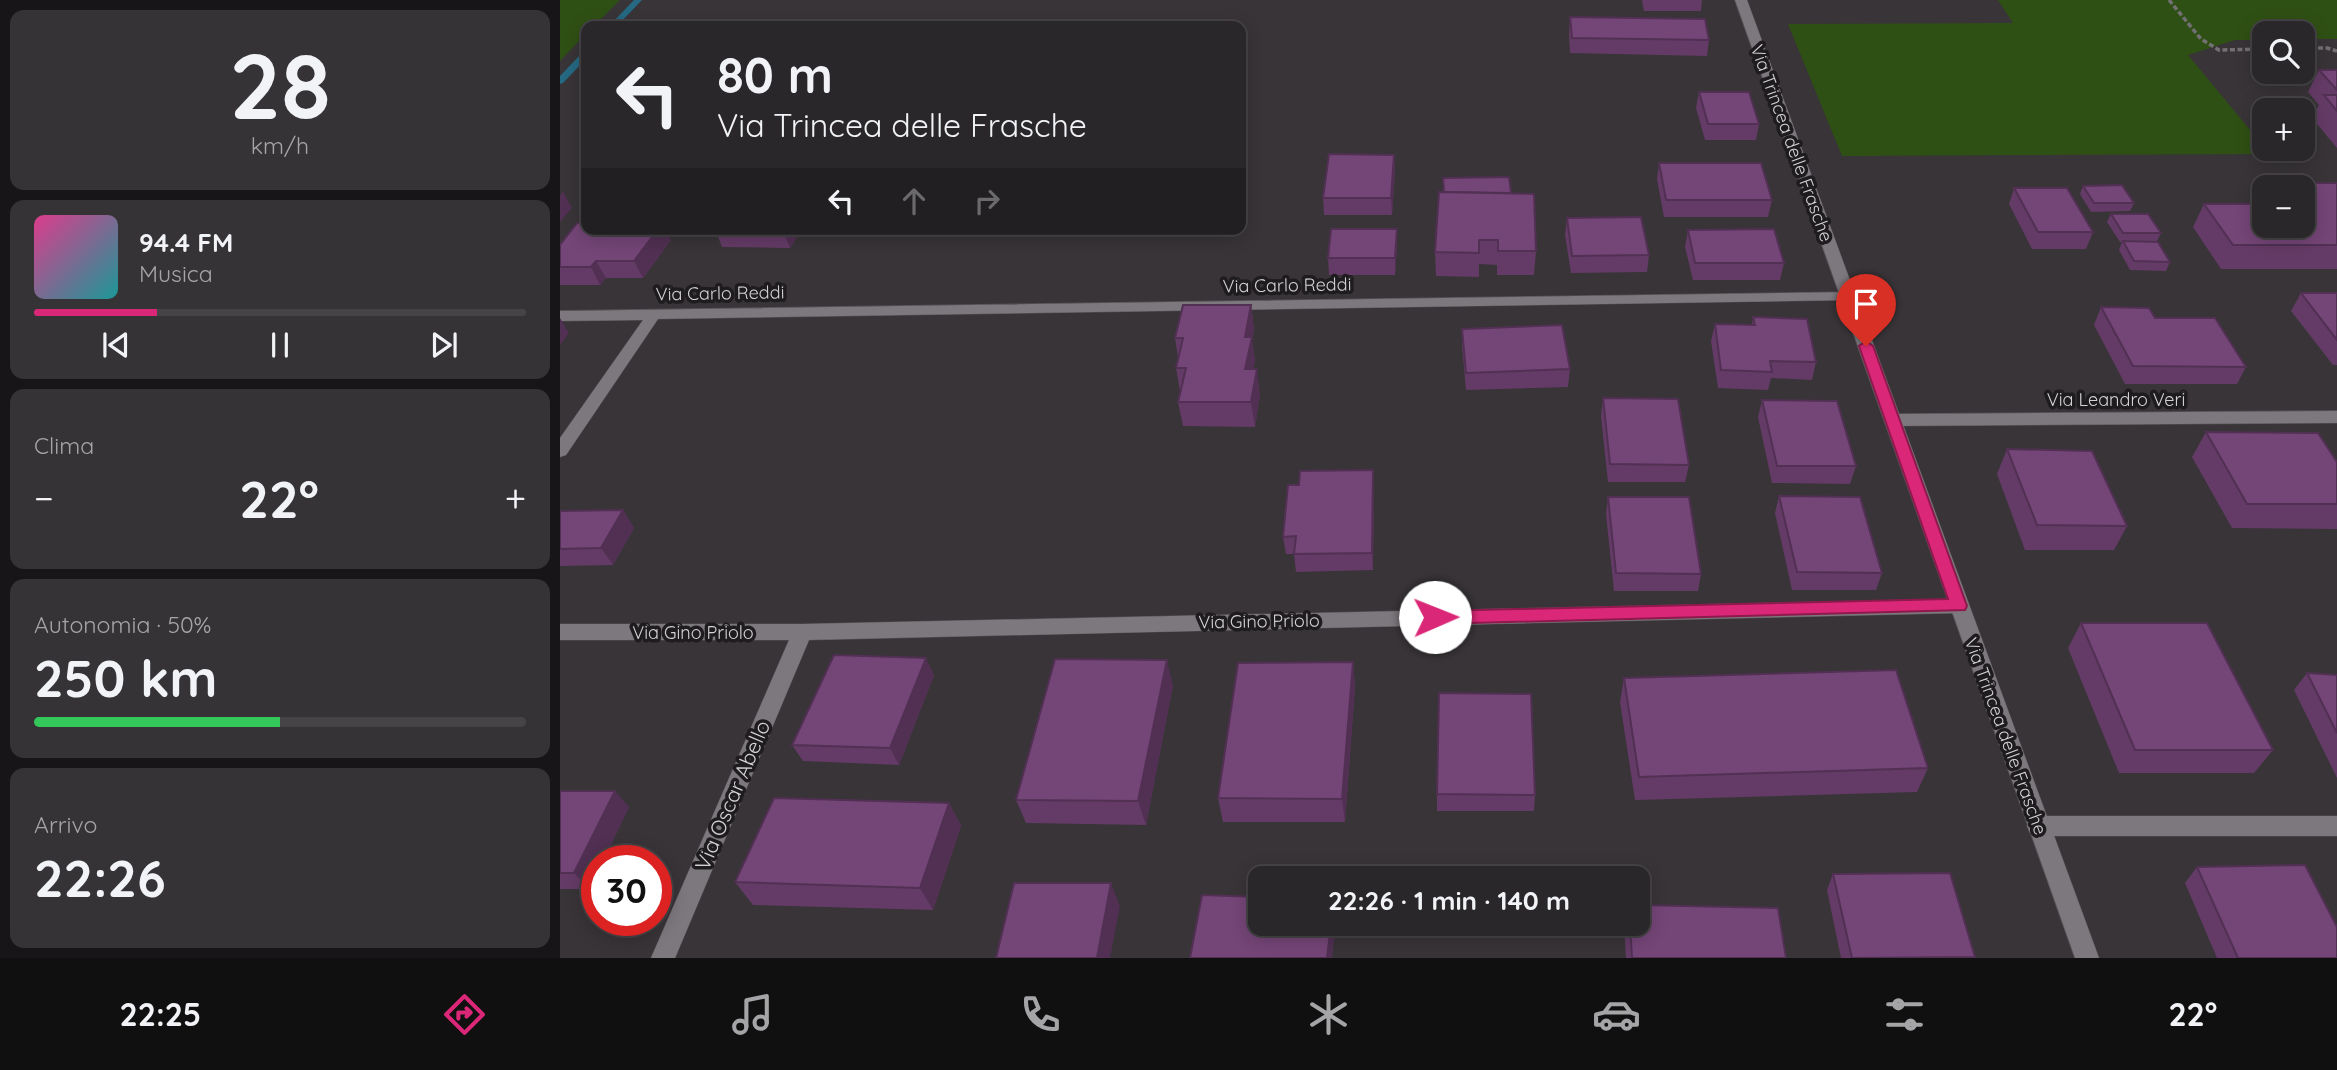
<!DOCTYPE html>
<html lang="it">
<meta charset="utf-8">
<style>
:root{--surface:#2a272a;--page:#363336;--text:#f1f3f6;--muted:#a5a5a8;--line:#464447;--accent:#db2777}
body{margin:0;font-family:Quicksand,sans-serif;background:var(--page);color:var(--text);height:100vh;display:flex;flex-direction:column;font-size:26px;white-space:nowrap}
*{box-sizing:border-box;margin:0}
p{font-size:23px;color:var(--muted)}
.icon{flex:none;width:38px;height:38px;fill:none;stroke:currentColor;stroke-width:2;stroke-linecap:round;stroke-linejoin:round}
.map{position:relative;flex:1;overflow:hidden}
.details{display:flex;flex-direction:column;gap:10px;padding:10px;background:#171517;width:560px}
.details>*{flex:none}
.banner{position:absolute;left:21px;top:21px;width:665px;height:214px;border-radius:14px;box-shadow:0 4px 18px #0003,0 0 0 2px var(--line);background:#2a272a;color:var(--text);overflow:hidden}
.tools{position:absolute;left:1692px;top:21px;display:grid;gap:14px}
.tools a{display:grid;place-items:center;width:63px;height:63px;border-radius:14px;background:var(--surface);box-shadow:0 4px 18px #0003,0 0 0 2px var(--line);font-size:35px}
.speed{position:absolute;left:21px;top:845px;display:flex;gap:14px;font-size:35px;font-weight:700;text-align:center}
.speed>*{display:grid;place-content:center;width:91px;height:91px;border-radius:50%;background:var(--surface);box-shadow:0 4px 18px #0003,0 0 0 2px var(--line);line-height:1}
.speed .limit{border:10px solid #d22;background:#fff;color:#111}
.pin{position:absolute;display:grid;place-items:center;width:60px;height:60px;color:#fff;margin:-72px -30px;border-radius:50% 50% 50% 0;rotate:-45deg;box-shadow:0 0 7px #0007}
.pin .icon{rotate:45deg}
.me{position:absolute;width:77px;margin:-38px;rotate:89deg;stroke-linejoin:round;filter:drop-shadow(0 0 5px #0008)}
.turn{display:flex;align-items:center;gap:24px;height:147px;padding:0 21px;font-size:32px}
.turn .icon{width:91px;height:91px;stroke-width:2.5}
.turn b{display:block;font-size:49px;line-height:60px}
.lanes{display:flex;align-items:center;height:66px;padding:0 21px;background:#0003;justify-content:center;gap:35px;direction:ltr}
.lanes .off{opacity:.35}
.big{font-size:52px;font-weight:700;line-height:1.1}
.details .card{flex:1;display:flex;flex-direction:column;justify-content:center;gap:10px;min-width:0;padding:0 24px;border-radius:14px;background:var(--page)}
.details .dial{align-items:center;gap:0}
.dial b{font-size:91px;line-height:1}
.song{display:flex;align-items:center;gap:21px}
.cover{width:84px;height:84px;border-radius:10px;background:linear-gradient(135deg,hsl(330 70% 55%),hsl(180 70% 35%))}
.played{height:7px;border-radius:4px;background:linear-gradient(90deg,var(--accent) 25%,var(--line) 25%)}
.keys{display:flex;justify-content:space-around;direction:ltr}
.heat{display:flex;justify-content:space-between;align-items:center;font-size:38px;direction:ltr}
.charge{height:10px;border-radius:5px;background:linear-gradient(90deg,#34c759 50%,var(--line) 0)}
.trip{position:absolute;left:688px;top:866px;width:402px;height:70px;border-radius:14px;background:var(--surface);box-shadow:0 4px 18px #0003,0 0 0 2px var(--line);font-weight:700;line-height:70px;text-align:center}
.dock{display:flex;height:112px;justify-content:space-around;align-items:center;background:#111011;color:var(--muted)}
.dock .icon{width:49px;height:49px}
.dock .current{color:var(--accent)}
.dock b{font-size:32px;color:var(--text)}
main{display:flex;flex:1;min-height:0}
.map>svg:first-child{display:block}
.green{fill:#2f5014}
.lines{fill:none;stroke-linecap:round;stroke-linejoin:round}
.stream{fill:#256982;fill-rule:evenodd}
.minor-casing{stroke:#565256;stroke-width:1}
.tertiary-casing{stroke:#565256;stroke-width:1}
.path{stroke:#737073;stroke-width:3.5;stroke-dasharray:5 2.5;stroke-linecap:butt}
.minor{fill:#7d787d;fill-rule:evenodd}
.tertiary{fill:#7d787d;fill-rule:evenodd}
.wall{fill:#643b66}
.shaded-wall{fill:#513053}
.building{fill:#744577;stroke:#513053;stroke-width:2}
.route{fill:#db2777;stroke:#8e194d;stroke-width:2}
.labels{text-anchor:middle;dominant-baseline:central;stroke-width:7;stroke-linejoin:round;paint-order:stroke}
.street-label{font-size:18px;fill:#d5d2d5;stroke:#1e1c1e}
.near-street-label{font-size:21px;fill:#d5d2d5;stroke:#1e1c1e}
</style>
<main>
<section class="details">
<div class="card dial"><b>28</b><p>km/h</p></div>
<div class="card">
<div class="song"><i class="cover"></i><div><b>94.4 FM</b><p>Musica</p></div></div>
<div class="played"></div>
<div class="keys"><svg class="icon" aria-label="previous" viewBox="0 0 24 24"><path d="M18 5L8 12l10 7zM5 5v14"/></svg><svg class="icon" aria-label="pause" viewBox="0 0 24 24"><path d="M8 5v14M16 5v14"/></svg><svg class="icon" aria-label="next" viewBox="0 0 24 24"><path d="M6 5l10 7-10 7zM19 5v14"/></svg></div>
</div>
<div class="card"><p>Clima</p>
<div class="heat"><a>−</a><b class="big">22°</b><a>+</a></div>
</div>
<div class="card"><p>Autonomia · 50%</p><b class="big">250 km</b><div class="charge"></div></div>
<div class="card"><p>Arrivo</p><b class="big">22:26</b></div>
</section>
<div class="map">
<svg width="1777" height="958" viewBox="0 0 1777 958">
<rect width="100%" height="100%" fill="#383438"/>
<!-- green -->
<g class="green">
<path d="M0,0H60L34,26H26V34L0,61Z"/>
<path d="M1438,0H1777V39H1743V33H1704V40H1675L1628,55L1710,154L1282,156L1228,24L1453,23Z"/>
</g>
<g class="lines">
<!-- stream -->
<g class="stream">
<path d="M74,0H82L57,26H49Z"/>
<path d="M23,52H26V59L3,83L0,84V76Z"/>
</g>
<!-- minor casing -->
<g class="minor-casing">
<g id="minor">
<path d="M1287,292L1292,294L1295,297L1292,300L98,319L6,455L0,457V438L83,320L0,321V311Z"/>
<path d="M1777,411V423L1335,426L1327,420L1335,414Z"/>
<path d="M1399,599L1406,601L1409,606L1406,611L1399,613L249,640L115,958H91L229,640H0V624H242Z"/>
<path d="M1478,816H1777V836H1478L1470,833L1467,826L1470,819Z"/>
</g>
</g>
<!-- tertiary casing -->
<g class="tertiary-casing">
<path id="tertiary" d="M1175,0H1187L1539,958H1515Z"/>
</g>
<!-- path -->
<g class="path">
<path d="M1609,0L1641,39L1659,50L1704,49"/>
<path d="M1743,48H1767L1777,51"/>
</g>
<!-- minor -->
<use href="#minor" class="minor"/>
<!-- tertiary -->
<use href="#tertiary" class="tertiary"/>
</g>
<!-- wall -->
<g class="wall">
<path d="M1082,0H1142L1141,11H1084Z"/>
<path d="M1010,17L1149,40L1147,56L1010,53L1009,33Z"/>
<path d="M1759,70H1777V148L1752,118L1759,105L1748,92Z"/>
<path d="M1139,92L1199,124L1196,140H1145L1136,108Z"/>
<path d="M834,155L835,171L832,215H764L763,198Z"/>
<path d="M1099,163L1212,200L1208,217H1104L1097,179Z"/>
<path d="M1722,183H1777V269H1661L1633,227L1644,204L1743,226V187H1720Z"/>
<path d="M1523,186L1574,203L1570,211L1531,212L1520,194Z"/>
<path d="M1454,188L1533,232L1526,249H1472L1449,204Z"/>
<path d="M884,192L951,193L976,251L974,275H937V265L919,264V277L876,276L875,252Z"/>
<path d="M1551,214L1601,233L1597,241L1610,262L1606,271L1570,270L1559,250L1562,242H1560L1547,222Z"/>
<path d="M1007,218L1089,255L1087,272L1011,273L1005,235Z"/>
<path d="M155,229H242L230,248L162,247Z"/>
<path d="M564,229H600L599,231L564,232Z"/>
<path d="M1128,230L1224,263L1220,280H1133L1125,247Z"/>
<path d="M111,240L83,278H46L40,285H0V245Z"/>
<path d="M837,246L835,275H769L768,258Z"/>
<path d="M1741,293H1777V365H1773L1731,311Z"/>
<path d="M691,305L694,330L692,340L695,361L693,369L700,394L695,427L623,426L618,402L620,391L616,368L618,357L615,338Z"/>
<path d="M1541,307L1595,318L1686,367L1677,384H1565L1534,325Z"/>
<path d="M1193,317L1256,362L1252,380L1211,378L1208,390L1158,388L1151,341L1155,324L1192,325Z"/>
<path d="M902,329L1010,369L1008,387L906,390L902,346Z"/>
<path d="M1043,398L1129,465L1125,482H1048L1041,416Z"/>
<path d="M1202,400L1296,466L1290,484L1212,483L1198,417Z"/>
<path d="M1646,432L1777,462V529L1672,528L1632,457Z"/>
<path d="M1447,449L1567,526L1554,550H1465L1437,474Z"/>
<path d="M813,470L814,487L813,570L736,572L734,554H726L723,537L739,485Z"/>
<path d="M1219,496L1322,573L1316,590H1232L1215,513Z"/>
<path d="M1048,497L1141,574L1138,591H1054L1046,514Z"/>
<path d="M63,510L74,528L53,565L0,566V511Z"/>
<path d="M1521,623L1713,750L1694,773H1559L1508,648Z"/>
<path d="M793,662L795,687L785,822H663L658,798Z"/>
<path d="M1747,673L1777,675V778L1734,690Z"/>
<path d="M374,675L339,765L243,761L232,745Z"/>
<path d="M1064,678L1368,768L1357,792L1075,800L1060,702Z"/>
<path d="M613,685L586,825L466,823L456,800Z"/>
<path d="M0,791L69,807L43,861H37V873L29,889H0Z"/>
<path d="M877,794L975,795L974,811H877Z"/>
<path d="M389,803L401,826L373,910L193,905L175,882Z"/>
<path d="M1637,867L1777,958H1657L1625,883Z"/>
<path d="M1273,874L1415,957L1414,958H1281L1267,890Z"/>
<path d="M1064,924H1078L1226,958H1066Z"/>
</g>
<!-- shaded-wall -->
<g class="shaded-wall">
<path d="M834,155L835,171L832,215L831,198Z"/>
<path d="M3,191L12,208L0,222V195Z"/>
<path d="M98,229H105L111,240L83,278L74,261Z"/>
<path d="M224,229H242L230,248L223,231Z"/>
<path d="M837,229V246L835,275V258Z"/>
<path d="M36,261L46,278L40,285L31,267Z"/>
<path d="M691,305L694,330L692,340L695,361L689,393L685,369V337Z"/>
<path d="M0,318L9,333L0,345Z"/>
<path d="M697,369L700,394L695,427L691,402Z"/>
<path d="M813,470L814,487L813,570L812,553Z"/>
<path d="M63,510L74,528L53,565L41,548Z"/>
<path d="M366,658L374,675L339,765L330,748Z"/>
<path d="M607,660L613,685L586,825L578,801Z"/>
<path d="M793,662L795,687L785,822L782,799Z"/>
<path d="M55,791L69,807L43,861H37V873L29,889L14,873Z"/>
<path d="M389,803L401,826L373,910L360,888Z"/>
<path d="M551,883L560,906L550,958H537Z"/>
<path d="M771,924H776L772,958H767Z"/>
</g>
<!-- building -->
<g class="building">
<path d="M1010,17L1145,19L1149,40L1012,38Z"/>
<path d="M1759,70H1777V90Z"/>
<path d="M1139,92H1189L1199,124H1148Z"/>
<path d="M1764,95H1777V111Z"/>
<path d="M769,154L834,155L831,198H763Z"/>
<path d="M1099,163H1201L1212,200H1106Z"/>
<path d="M949,177L951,193L884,192L883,178Z"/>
<path d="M1722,183H1777V245H1673L1644,204H1704V226H1743V187H1726Z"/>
<path d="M1562,185L1574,203H1534L1523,186Z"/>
<path d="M1454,188H1507L1533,232H1478Z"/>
<path d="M879,192L974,194L976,251H938V240H919V253L875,252Z"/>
<path d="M1551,214H1588L1601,233H1563Z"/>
<path d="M1081,217L1089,255L1012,256L1007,218Z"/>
<path d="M17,223H26V229H98L74,261H36L31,267H0V245Z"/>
<path d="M155,229H224L223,231L154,230Z"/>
<path d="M771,229H837L835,258H768Z"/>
<path d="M1214,229L1224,263H1135L1128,230Z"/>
<path d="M1563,241L1598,242L1610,262L1574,261Z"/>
<path d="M1741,293H1777V340Z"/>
<path d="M623,305H691L685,337H692L685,369H697L691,402H618L626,368H616L623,338H615Z"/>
<path d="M1541,307L1589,308L1595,318H1655L1686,367L1573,366Z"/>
<path d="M1193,317L1247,319L1256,362L1210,361L1212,372L1161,370L1155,324L1195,325Z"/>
<path d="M1002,325L1010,369L906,373L902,329Z"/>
<path d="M1043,398L1118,399L1129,465L1050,464Z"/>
<path d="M1202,400L1277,401L1296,466H1217Z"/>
<path d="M1646,432L1758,433L1777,462V504H1687Z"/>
<path d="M1447,449L1532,451L1567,526L1477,525Z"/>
<path d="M813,470L812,553L734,554L736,536L723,537L728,485H739L740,471Z"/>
<path d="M1219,496L1300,497L1322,573L1237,572Z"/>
<path d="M1048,497H1129L1141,574L1056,573Z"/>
<path d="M63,510L41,548L0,549V511Z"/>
<path d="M1521,623H1647L1713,750H1575Z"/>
<path d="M274,655L366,658L330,748L232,745Z"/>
<path d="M495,659L607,660L578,801L456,800Z"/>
<path d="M793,662L782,799L658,798L678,663Z"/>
<path d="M1336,670L1368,768L1079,777L1064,678Z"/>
<path d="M1747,673L1777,675V733Z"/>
<path d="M879,693L971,694L975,795L877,794Z"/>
<path d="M0,791H55L14,873H0Z"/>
<path d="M214,798L389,803L360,888L175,882Z"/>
<path d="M1745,865L1777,927V958H1678L1637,867Z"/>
<path d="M1390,873L1415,957L1292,958L1273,874Z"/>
<path d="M454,883H551L537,958H436Z"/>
<path d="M642,895L700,897V924H771L767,958H630Z"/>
<path d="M1078,905L1218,908L1226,958H1072L1070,924H1078Z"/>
</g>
<!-- route -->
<path class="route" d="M1306,341L1313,346L1407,606L1405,610L875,624L869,622L867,617L869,613L875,611L1388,599L1299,346Z"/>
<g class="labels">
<!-- street labels -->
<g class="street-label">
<text transform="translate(1232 143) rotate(70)">Via Trincea delle Frasche</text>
<text transform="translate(727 285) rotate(-1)">Via Carlo Reddi</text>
<text transform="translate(160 293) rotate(-1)">Via Carlo Reddi</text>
<text x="1556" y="399">Via Leandro Veri</text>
<text transform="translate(699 621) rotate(-1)">Via Gino Priolo</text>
<text x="133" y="632">Via Gino Priolo</text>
<text transform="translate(1446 736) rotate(70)">Via Trincea delle Frasche</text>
</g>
<!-- near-street labels -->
<g class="near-street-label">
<text transform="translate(172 795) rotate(-67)">Via Oscar Abello</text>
</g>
</g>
</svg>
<div class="tools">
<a><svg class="icon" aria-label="search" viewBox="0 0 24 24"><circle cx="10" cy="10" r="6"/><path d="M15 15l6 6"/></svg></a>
<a>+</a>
<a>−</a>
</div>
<div class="speed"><div class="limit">30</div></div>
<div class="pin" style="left:1306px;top:346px;background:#d93025"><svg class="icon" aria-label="arrive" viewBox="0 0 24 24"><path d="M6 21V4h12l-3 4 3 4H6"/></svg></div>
<svg class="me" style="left:875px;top:617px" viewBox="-20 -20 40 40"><circle r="19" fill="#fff"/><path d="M0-13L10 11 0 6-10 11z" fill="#db2777"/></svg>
<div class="trip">22:26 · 1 min · 140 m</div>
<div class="banner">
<div class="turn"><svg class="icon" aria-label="left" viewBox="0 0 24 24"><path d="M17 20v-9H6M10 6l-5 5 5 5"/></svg><div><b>80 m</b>Via Trincea delle Frasche</div></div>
<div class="lanes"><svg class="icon" aria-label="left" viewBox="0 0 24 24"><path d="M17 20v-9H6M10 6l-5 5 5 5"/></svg><svg class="icon off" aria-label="ahead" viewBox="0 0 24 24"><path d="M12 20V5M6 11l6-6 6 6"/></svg><svg class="icon off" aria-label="right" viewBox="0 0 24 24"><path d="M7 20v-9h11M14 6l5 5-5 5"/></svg></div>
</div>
</div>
</main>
<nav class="dock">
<b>22:25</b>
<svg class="icon current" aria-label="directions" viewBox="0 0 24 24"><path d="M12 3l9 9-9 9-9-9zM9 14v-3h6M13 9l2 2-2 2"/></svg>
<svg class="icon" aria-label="music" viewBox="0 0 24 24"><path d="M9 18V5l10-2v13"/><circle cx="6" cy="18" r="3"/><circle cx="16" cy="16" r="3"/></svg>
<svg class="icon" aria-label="phone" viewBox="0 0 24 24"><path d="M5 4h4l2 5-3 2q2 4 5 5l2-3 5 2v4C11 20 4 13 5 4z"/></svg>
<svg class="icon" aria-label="climate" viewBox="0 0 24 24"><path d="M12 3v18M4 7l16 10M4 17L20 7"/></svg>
<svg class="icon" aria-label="car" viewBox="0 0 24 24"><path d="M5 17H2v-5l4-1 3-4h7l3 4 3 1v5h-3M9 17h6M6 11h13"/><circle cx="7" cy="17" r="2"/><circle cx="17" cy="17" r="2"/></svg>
<svg class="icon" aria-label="filters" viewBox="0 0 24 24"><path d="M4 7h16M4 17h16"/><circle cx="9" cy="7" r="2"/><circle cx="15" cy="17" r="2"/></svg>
<b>22°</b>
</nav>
